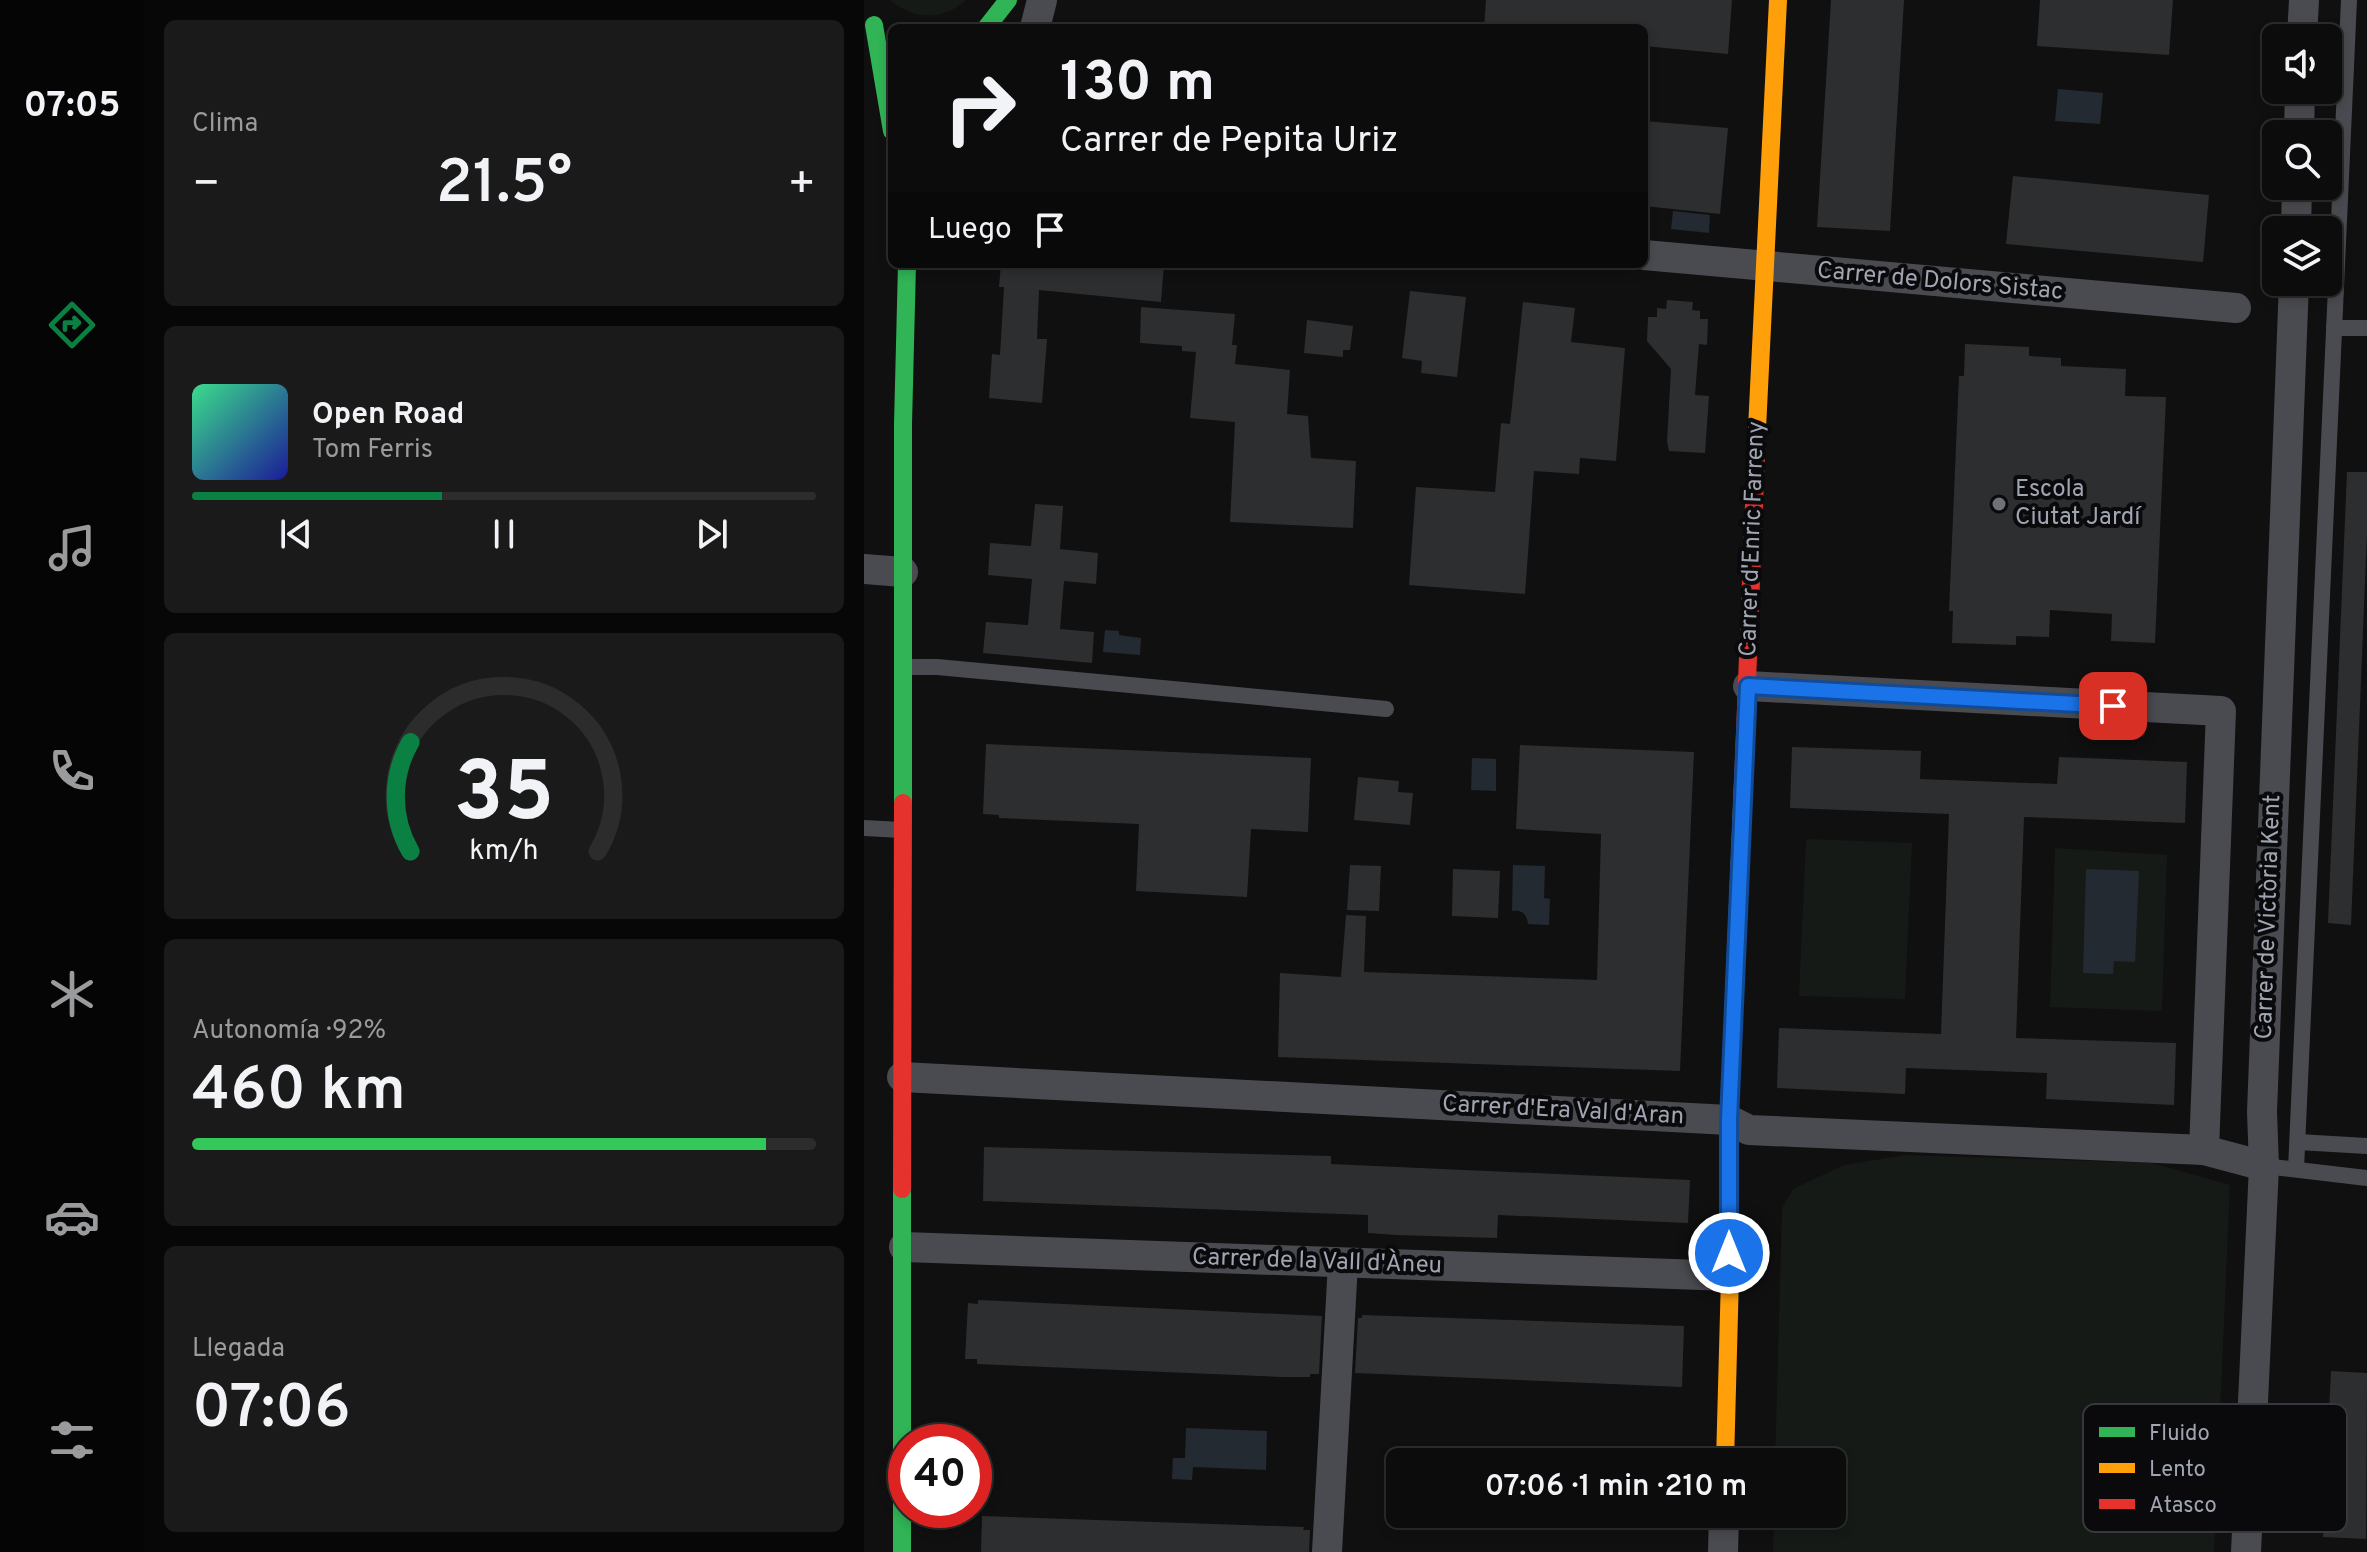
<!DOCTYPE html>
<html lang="es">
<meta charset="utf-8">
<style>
:root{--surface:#0c0c0c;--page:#1a1a1a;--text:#f1f3f6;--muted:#9a9b9d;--line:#2c2c2d;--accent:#0b8043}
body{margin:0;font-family:Overpass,sans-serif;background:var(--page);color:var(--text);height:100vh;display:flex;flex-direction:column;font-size:30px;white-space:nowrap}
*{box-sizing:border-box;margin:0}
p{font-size:26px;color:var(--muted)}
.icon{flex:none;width:44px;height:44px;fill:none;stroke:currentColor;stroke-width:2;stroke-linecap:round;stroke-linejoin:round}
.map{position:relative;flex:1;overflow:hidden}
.sheet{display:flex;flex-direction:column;gap:20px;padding:20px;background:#070707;width:720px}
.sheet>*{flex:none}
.top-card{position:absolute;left:24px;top:24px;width:760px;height:244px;border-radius:12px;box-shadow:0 4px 12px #0003,0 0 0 2px var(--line);background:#0c0c0c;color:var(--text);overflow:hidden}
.tools{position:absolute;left:1398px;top:24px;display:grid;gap:16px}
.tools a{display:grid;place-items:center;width:80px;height:80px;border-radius:12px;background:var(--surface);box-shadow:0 4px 12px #0003,0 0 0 2px var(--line);font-size:40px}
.speed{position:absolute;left:24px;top:1424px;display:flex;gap:16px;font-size:40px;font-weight:700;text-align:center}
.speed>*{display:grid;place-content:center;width:104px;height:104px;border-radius:50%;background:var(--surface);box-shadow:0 4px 12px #0003,0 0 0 2px var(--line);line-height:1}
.speed .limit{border:12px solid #d22;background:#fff;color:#111}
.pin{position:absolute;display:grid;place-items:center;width:68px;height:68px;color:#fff;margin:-34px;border-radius:16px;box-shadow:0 4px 12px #0006}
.me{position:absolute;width:88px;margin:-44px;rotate:0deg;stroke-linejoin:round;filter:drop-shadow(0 0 6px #0008)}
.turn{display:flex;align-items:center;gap:28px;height:168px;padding:0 40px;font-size:36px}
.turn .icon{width:104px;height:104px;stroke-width:2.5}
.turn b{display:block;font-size:56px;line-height:68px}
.then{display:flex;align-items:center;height:76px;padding:0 40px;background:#0003;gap:16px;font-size:30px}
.big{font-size:60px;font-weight:600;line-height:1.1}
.sheet .tile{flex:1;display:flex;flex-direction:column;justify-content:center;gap:12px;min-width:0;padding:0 28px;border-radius:12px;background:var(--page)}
.sheet .dial{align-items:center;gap:0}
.dial svg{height:208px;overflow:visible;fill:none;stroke:var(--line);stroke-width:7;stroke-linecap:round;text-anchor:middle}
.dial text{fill:var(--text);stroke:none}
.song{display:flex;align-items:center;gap:24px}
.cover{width:96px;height:96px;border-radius:12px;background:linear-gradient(135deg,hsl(150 70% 55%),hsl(240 70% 35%))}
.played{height:8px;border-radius:4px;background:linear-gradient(90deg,var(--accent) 40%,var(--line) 40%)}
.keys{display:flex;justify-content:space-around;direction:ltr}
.heat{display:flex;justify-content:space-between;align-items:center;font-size:44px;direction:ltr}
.charge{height:12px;border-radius:6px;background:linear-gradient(90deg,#34c759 92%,var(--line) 0)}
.trip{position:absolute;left:522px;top:1448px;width:460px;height:80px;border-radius:12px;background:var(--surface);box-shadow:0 4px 12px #0003,0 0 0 2px var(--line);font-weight:600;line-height:80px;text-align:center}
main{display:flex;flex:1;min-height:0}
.tab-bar{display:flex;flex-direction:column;width:144px;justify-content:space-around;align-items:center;background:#050505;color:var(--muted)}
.tab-bar .icon{width:56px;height:56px}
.tab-bar .on{color:var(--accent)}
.tab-bar b{font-size:36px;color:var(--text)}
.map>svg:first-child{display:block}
.green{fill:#151a16}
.water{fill:#242a31}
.building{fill:#2d2e30}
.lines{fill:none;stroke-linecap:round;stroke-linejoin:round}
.path{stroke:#46474b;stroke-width:5;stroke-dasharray:4 6;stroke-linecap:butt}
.lane{stroke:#4a4b50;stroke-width:16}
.street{stroke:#4a4b50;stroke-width:30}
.fast{stroke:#30b455;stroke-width:18}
.slow{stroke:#ff9f0a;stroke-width:18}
.jam{stroke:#e5322d;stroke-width:18}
.route-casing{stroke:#114b97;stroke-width:20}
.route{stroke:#1a73e8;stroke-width:14}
.poi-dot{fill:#6e7179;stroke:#0a0a0c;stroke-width:3}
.labels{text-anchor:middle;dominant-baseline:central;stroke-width:8;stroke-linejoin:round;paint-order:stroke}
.street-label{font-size:24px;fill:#a0a5b2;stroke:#0a0a0c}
.poi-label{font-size:24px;fill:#a0a5b2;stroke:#0a0a0c;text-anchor:start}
.key{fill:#0a0a0c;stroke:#37383e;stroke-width:2}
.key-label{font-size:22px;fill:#a0a5b2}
</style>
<main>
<nav class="tab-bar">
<b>07:05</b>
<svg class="icon on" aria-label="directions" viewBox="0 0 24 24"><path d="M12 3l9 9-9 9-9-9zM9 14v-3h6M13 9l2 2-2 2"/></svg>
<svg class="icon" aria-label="music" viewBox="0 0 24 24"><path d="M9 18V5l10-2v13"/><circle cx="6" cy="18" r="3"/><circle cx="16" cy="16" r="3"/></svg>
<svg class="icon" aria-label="phone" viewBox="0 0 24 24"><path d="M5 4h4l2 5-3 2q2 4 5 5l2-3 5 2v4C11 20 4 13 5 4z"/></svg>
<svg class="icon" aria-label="climate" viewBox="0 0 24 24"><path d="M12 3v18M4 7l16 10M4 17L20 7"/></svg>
<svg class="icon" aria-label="car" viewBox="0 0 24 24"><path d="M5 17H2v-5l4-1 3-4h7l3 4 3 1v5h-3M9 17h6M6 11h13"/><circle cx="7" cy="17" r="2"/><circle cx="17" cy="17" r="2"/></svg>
<svg class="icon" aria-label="filters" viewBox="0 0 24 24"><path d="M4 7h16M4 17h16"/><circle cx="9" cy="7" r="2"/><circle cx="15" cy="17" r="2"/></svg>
</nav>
<section class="sheet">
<div class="tile"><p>Clima</p>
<div class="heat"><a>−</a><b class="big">21.5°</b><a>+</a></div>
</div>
<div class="tile">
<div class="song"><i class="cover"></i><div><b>Open Road</b><p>Tom Ferris</p></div></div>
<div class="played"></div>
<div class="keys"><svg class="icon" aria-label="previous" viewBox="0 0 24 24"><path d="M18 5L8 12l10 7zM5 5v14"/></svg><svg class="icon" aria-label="pause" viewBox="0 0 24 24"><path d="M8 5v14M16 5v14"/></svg><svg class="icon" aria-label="next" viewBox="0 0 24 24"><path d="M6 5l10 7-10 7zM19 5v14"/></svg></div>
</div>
<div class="tile dial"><svg viewBox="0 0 100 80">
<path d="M14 69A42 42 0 1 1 86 69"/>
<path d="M14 69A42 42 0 0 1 14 27" stroke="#0b8043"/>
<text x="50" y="56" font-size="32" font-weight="700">35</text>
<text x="50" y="72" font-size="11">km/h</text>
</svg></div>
<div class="tile"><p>Autonomía · 92%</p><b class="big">460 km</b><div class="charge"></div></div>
<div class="tile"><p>Llegada</p><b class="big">07:06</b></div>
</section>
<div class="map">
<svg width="1503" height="1552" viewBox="0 0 1503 1552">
<rect width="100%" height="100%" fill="#101010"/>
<!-- green -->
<g class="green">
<path d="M26,0H102C79,21 49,20 26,0Z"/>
<path d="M942,839L1048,843L1041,999L935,996Z"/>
<path d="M1191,848L1303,855L1298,1011L1186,1007Z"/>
<path d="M1041,1155L1288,1163L1366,1185L1350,1552H909L910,1514H968V1462H911L918,1208L929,1189L980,1165Z"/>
</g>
<!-- water -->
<g class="water">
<path d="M1194,89L1239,93L1236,124L1191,121Z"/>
<path d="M809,211L846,215L845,233L807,229Z"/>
<path d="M241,630L255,631V635L277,638L276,655L239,652Z"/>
<path d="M608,758L632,759V791L607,790Z"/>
<path d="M649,865L681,866L680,898L686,899L685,925L664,924C663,914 658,910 648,911Z"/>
<path d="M1222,869L1275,871L1271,962L1250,961L1249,974L1219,973Z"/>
<path d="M322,1428L403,1431L402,1470L329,1467L328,1480L308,1479L309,1458H321Z"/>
</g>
<!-- building -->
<g class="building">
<path d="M622,0H868L864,54L780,46V28H620Z"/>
<path d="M967,0H1040L1026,231L953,227Z"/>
<path d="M1176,0H1309L1305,55L1173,46Z"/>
<path d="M780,121L864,128L856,214L780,206Z"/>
<path d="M1149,176L1345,195L1339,262L1142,244Z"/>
<path d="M137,264H300L297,302L175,290L173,339H183L178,403L125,398L128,354L136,355L140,287H135Z"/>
<path d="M546,291L602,297L593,377L557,373L558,361L538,358Z"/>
<path d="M803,300L829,302L828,310L836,311V319H844L843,345L835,344L831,395L845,396L841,453L805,451L803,441L807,369L783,341L784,317H793V308L802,309Z"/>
<path d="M659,302L711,308L707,342L761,348L752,461L716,458L715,474L670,471L661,594L545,585L552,487L631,492L637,423L646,424Z"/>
<path d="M277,307L371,314L368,345H373L371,364L426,370L423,414L444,416L447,458L492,461L489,528L366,522L371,422L326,418L332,352L318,351V346L276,343Z"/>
<path d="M443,320L489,326L486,350H479V357L440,353Z"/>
<path d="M1101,344L1165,347V356L1197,358V366L1262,369L1261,396L1302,397L1291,643L1247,641L1248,614L1186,610L1185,637L1152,636V645L1088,643L1089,611H1085L1095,376H1100Z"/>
<path d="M1483,472H1503V533L1487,925L1464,923Z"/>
<path d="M171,504L199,506L196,549L234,553L232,584L200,581L196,629L230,632L228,663L119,653L122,622L164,625L168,579L124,575L126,543L167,546Z"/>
<path d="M122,744L447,758L444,832L387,829L383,897L272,891L275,824L135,818V815L119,814Z"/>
<path d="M656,745L830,752L816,1071L414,1057L416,973L477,977L482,915L502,916L500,972L733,980L737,834L652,829Z"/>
<path d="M928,747L1057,751L1056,779L1193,784L1195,757L1323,762L1321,823L1160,817L1152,1038L1312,1043L1310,1105L1182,1099L1183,1073L1042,1068L1041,1094L913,1088L915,1028L1077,1034L1085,814L926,808Z"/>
<path d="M494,777L535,781L534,792L549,793L546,825L490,820Z"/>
<path d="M486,865L517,866L515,911L483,910Z"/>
<path d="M589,869L636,871L634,918L588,916Z"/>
<path d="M120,1147L467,1156V1164L826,1180L824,1223L634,1215L633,1238L532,1235L504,1233V1215L119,1201Z"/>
<path d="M114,1300L458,1316L455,1374H446V1377H419L113,1364V1359H101L104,1303L114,1304Z"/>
<path d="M498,1315L820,1326L818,1387L491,1373L494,1318H498Z"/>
<path d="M1467,1371L1503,1373L1502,1539L1459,1537Z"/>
<path d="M118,1516L440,1527L439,1530H446L445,1552H117Z"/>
</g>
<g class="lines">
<!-- path -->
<g class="path">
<path d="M1408,79L1409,49"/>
<path d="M1404,175L1405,141"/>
<path d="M1400,275L1401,237"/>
</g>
<!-- lane -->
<g class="lane">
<path d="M1470,328H1503"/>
<path d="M41,667H73L522,709"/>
<path d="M0,828L38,830"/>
<path d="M1434,1142L1503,1146"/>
<path d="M1400,1166L1503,1178"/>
<path d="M1432,1169L1485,0"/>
</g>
<!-- street -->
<g class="street">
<path d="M171,28L178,0"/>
<path d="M1438,38L1440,0"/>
<path d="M1435,134L1436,90"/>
<path d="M1432,230L1433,186"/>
<path d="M780,255L1372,308"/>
<path d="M0,569L39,572"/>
<path d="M884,686L1357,711L1340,1150"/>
<path d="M38,1077L865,1120L885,1130L1340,1150L1400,1166"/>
<path d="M40,1247L866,1276"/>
<path d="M463,1552L479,1263"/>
<path d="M859,1552L860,1514"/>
<path d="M1382,1552L1400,1166L1398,1112L1430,282"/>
</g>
<!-- fast -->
<g class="fast">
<path d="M10,25L28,131"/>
<path d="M122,28L144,0"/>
<path d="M39,803V424L43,264"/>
<path d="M38,1552V1189"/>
</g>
<!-- slow -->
<g class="slow">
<path d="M893,429L914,0"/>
<path d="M861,1462L866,1276L865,1120L879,783"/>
</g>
<!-- jam -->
<g class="jam">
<path d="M879,783L893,429"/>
<path d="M38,1189L39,803"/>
</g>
</g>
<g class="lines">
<!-- route casing -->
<g class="route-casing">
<path id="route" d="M865,1253V1120L884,686L1249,706"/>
</g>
<!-- route -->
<use href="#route" class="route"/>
</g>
<!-- markers -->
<circle class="poi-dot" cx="1135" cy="504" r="8"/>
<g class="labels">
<!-- street labels -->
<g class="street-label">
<text transform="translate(1076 282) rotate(5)">Carrer de Dolors Sistac</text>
<text transform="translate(889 539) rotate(-88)">Carrer d'Enric Farreny</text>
<text transform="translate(1405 917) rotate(-88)">Carrer de Victòria Kent</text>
<text transform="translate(699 1111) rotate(3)">Carrer d'Era Val d'Aran</text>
<text transform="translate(453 1262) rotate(2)">Carrer de la Vall d'Àneu</text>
</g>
<!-- poi labels -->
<g class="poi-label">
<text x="1151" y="490">Escola<tspan x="1151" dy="28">Ciutat Jardí</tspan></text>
</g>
</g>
<!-- legend -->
<rect x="1219" y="1404" width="264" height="128" rx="12" class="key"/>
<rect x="1235" y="1427" width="36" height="10" fill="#30b455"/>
<rect x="1235" y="1463" width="36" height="10" fill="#ff9f0a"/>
<rect x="1235" y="1499" width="36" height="10" fill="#e5322d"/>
<g class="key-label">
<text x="1285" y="1440">Fluido</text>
<text x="1285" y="1476">Lento</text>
<text x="1285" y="1512">Atasco</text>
</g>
</svg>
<div class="tools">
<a><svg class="icon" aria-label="sound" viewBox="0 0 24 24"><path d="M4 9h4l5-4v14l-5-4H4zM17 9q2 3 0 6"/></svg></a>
<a><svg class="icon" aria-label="search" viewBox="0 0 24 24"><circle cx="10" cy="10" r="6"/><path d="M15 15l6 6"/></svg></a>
<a><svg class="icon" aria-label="layers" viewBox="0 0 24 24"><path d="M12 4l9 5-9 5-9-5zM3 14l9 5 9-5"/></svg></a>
</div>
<div class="speed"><div class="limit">40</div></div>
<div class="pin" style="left:1249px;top:706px;background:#d93025"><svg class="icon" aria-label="arrive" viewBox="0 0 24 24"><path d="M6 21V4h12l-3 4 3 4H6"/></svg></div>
<svg class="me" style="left:865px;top:1253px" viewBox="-20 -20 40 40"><circle r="17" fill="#1a73e8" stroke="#fff" stroke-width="3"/><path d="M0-11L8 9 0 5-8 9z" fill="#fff"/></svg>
<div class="trip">07:06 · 1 min · 210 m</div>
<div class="top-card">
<div class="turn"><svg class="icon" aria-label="right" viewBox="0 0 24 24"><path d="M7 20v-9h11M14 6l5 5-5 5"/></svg><div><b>130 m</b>Carrer de Pepita Uriz</div></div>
<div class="then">Luego<svg class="icon" aria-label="arrive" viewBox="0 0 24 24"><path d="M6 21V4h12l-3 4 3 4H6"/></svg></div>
</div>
</div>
</main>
